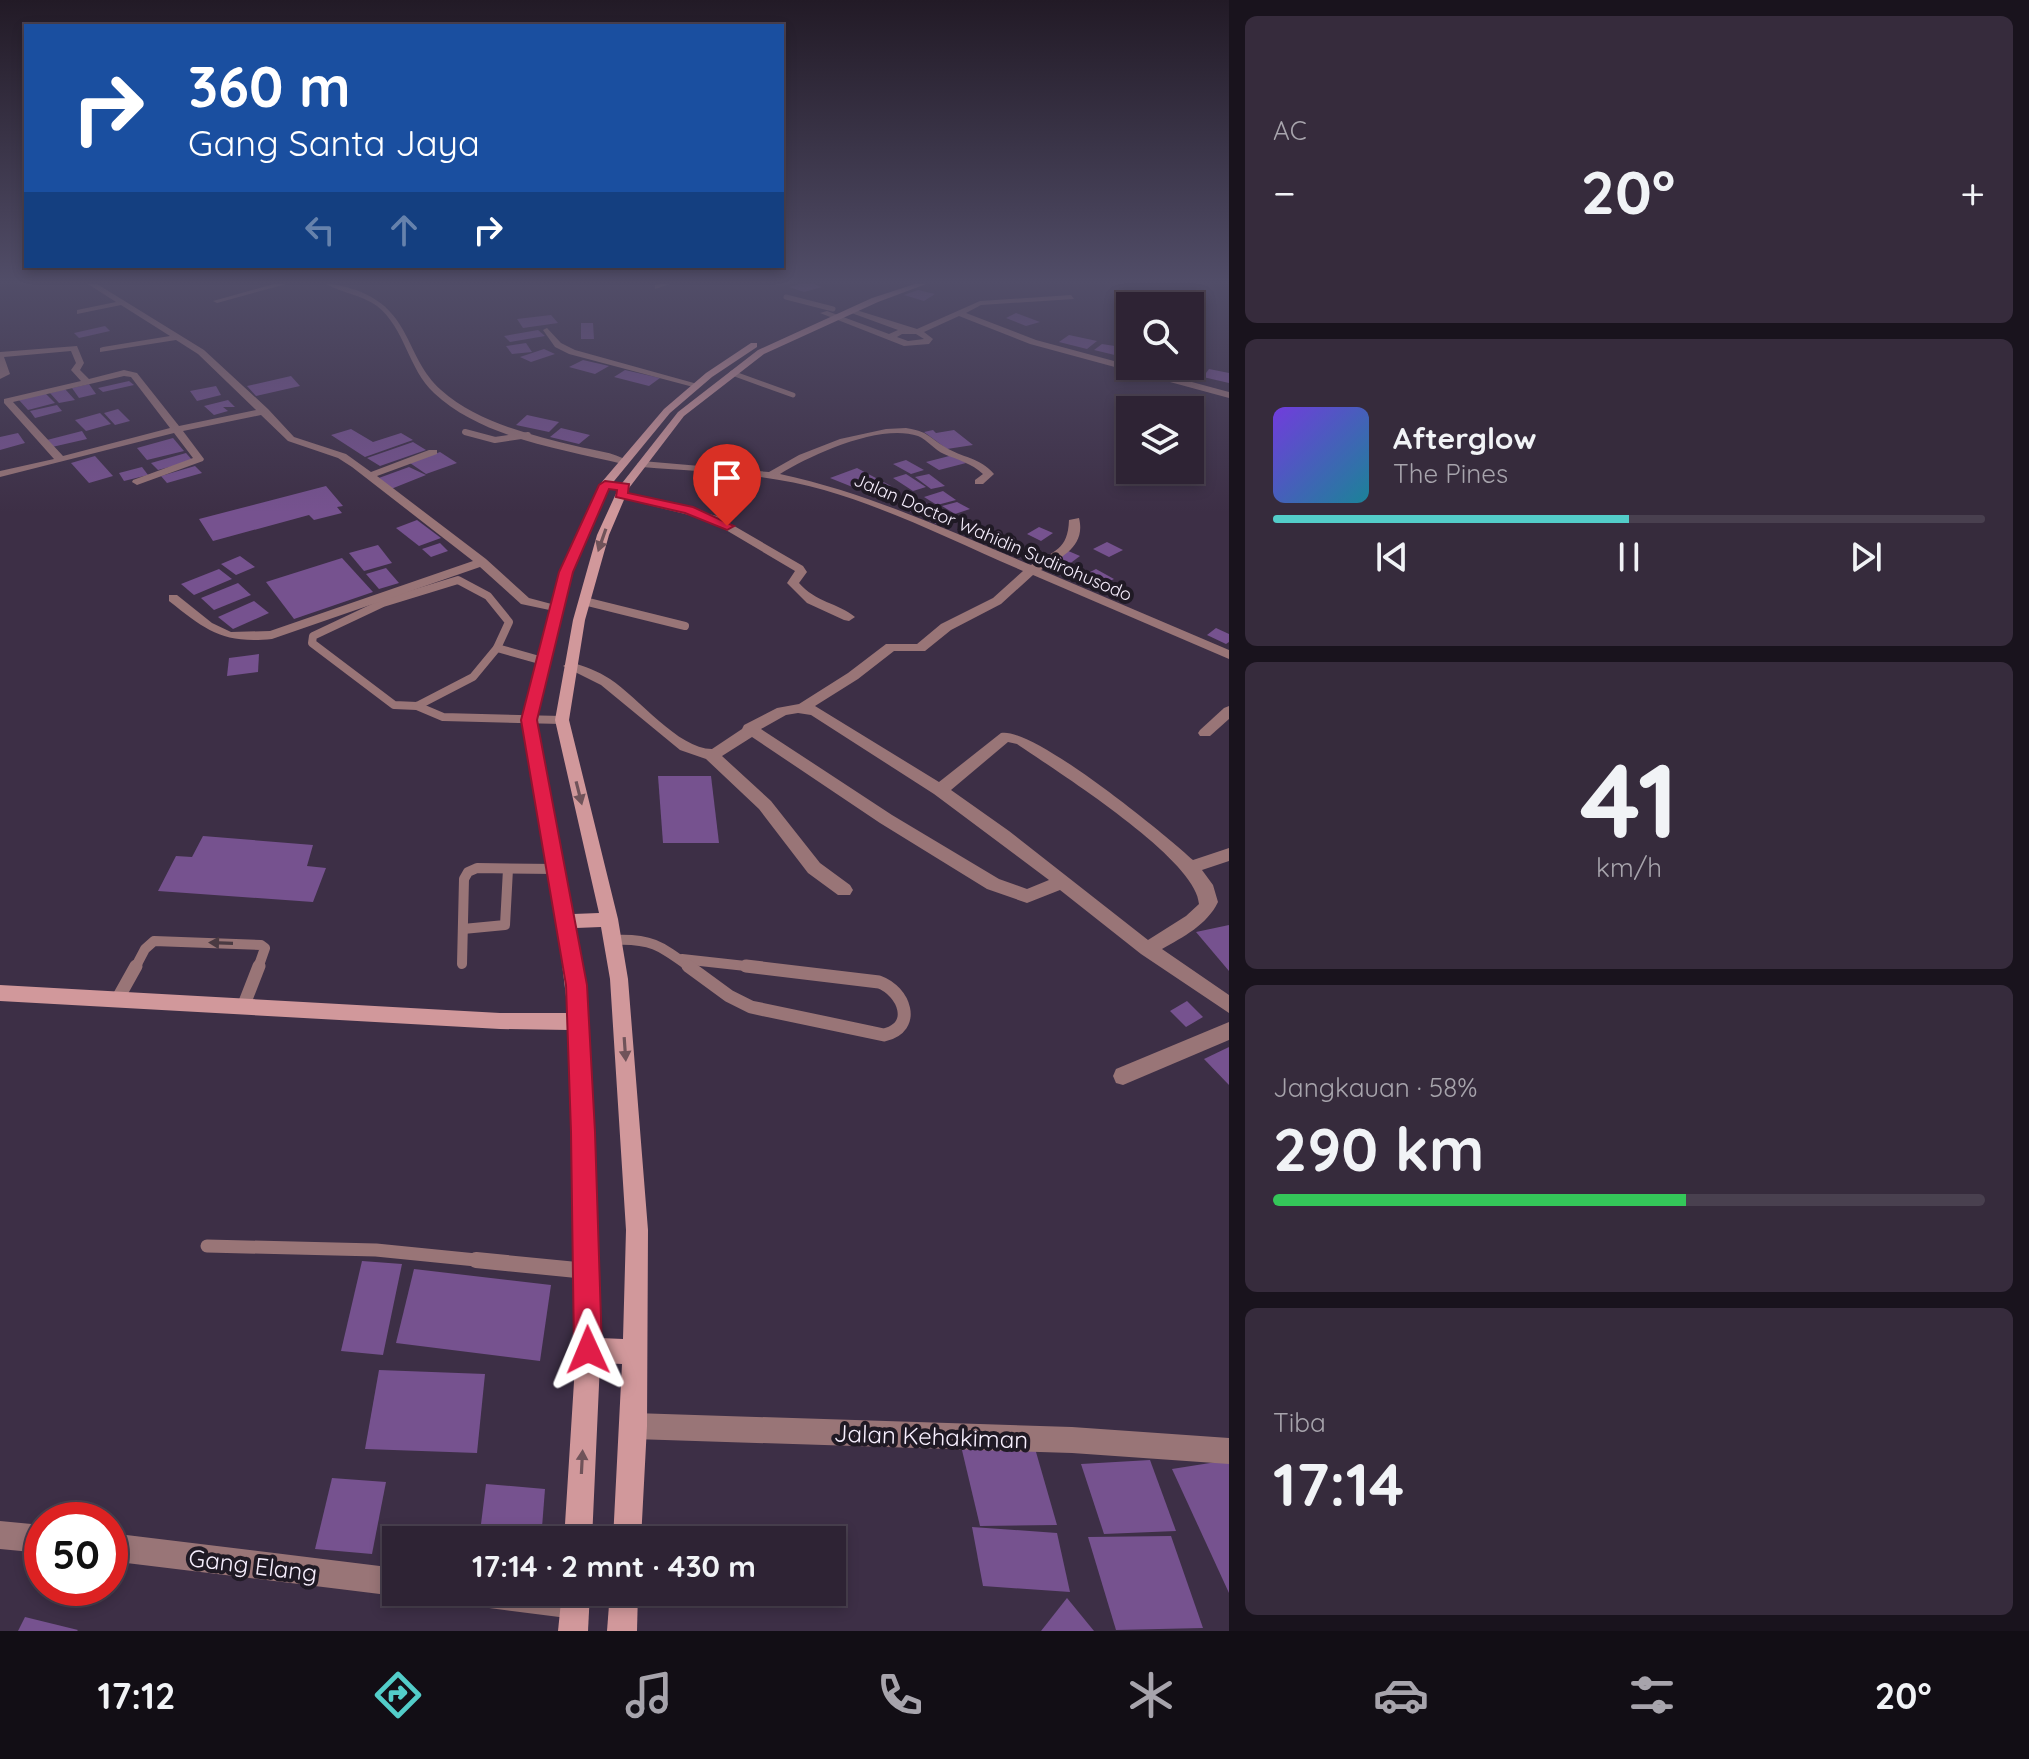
<!DOCTYPE html>
<html lang="id">
<meta charset="utf-8">
<style>
:root{--surface:#2e2334;--page:#362b3c;--text:#f1f3f6;--muted:#a7a4ac;--line:#49404f;--accent:#53cdc9}
body{margin:0;font-family:Quicksand,sans-serif;background:var(--page);color:var(--text);height:100vh;display:flex;flex-direction:column;font-size:30px;white-space:nowrap}
*{box-sizing:border-box;margin:0}
p{font-size:26px;color:var(--muted)}
.icon{flex:none;width:44px;height:44px;fill:none;stroke:currentColor;stroke-width:2;stroke-linecap:round;stroke-linejoin:round}
.map{position:relative;flex:1;overflow:hidden}
.sheet{display:flex;flex-direction:column;gap:16px;padding:16px;background:#19131d;width:800px}
.sheet>*{flex:none}
.hud{position:absolute;left:24px;top:24px;width:760px;height:244px;border-radius:0px;box-shadow:0 4px 12px #0003,0 0 0 2px var(--line);background:#1a4fa0;color:#fff;overflow:hidden}
.buttons{position:absolute;left:1116px;top:292px;display:grid;gap:16px}
.buttons a{display:grid;place-items:center;width:88px;height:88px;border-radius:0px;background:var(--surface);box-shadow:0 4px 12px #0003,0 0 0 2px var(--line);font-size:40px}
.speed{position:absolute;left:24px;top:1502px;display:flex;gap:16px;font-size:40px;font-weight:700;text-align:center}
.speed>*{display:grid;place-content:center;width:104px;height:104px;border-radius:50%;background:var(--surface);box-shadow:0 4px 12px #0003,0 0 0 2px var(--line);line-height:1}
.speed .limit{border:12px solid #d22;background:#fff;color:#111}
.pin{position:absolute;display:grid;place-items:center;width:68px;height:68px;color:#fff;margin:-82px -34px;border-radius:50% 50% 50% 0;rotate:-45deg;box-shadow:0 0 8px #0007}
.pin .icon{rotate:45deg}
.me{position:absolute;width:88px;margin:-44px;rotate:359deg;stroke-linejoin:round;filter:drop-shadow(0 0 6px #0008)}
.turn{display:flex;align-items:center;gap:28px;height:168px;padding:0 32px;font-size:36px}
.turn .icon{width:104px;height:104px;stroke-width:2.5}
.turn b{display:block;font-size:56px;line-height:68px}
.lanes{display:flex;align-items:center;height:76px;padding:0 32px;background:#0003;justify-content:center;gap:40px;direction:ltr}
.lanes .off{opacity:.35}
.big{font-size:60px;font-weight:800;line-height:1.1}
.sheet .tile{flex:1;display:flex;flex-direction:column;justify-content:center;gap:12px;min-width:0;padding:0 28px;border-radius:12px;background:var(--page)}
.sheet .dial{align-items:center;gap:0}
.dial b{font-size:104px;line-height:1}
.song{display:flex;align-items:center;gap:24px}
.cover{width:96px;height:96px;border-radius:12px;background:linear-gradient(135deg,hsl(260 70% 55%),hsl(190 70% 35%))}
.played{height:8px;border-radius:4px;background:linear-gradient(90deg,var(--accent) 50%,var(--line) 50%)}
.keys{display:flex;justify-content:space-around;direction:ltr}
.heat{display:flex;justify-content:space-between;align-items:center;font-size:44px;direction:ltr}
.charge{height:12px;border-radius:6px;background:linear-gradient(90deg,#34c759 58%,var(--line) 0)}
.trip{position:absolute;left:382px;top:1526px;width:464px;height:80px;border-radius:0px;background:var(--surface);box-shadow:0 4px 12px #0003,0 0 0 2px var(--line);font-weight:800;line-height:80px;text-align:center}
.tab-bar{display:flex;height:128px;justify-content:space-around;align-items:center;background:#120e15;color:var(--muted)}
.tab-bar .icon{width:56px;height:56px}
.tab-bar .active{color:var(--accent)}
.tab-bar b{font-size:36px;color:var(--text)}
main{display:flex;flex:1;min-height:0}
.map>svg:first-child{display:block}
.building{fill:#76528f}
.lines{fill:none;stroke-linecap:round;stroke-linejoin:round}
.lane-far5{stroke:#997577;stroke-width:5}
.lane-far4{stroke:#997577;stroke-width:6}
.lane-far3{stroke:#997577;stroke-width:8}
.lane-far2{stroke:#997577;stroke-width:10}
.lane-far1{stroke:#997577;stroke-width:13}
.lane{stroke:#997577;stroke-width:16}
.street{fill:#997577;fill-rule:evenodd}
.secondary{fill:#d1989b;fill-rule:evenodd}
.oneway{fill:#70535a}
.oneway2{fill:#4a3a42}
.route{fill:#e11d48;stroke:#92132f;stroke-width:2}
.labels{text-anchor:middle;dominant-baseline:central;stroke-width:8;stroke-linejoin:round;paint-order:stroke}
.far-street-label{font-size:18px;fill:#f7effe;stroke:#201a25}
.near-street-label{font-size:24px;fill:#f7effe;stroke:#201a25}
</style>
<main>
<div class="map">
<svg width="1229" height="1631" viewBox="0 0 1229 1631">
<rect width="100%" height="100%" fill="#3d2f46"/>
<!-- building -->
<g class="building">
<path d="M800,284H814L822,287L804,292L789,287Z"/>
<path d="M918,290L935,294L924,301L904,295Z"/>
<path d="M1016,313L1040,322L1026,326L1006,318Z"/>
<path d="M551,315L558,323L523,328L517,319Z"/>
<path d="M581,323H593L594,339H581Z"/>
<path d="M105,326L110,331L79,338L74,333Z"/>
<path d="M538,330L545,336L510,342L504,336Z"/>
<path d="M1069,335L1097,341L1087,349L1059,342Z"/>
<path d="M526,343L532,352L512,354L506,346Z"/>
<path d="M1102,344L1121,347L1119,349L1130,353L1123,357L1094,350Z"/>
<path d="M544,349L555,354L531,362L520,357Z"/>
<path d="M583,360L609,366L595,374L569,367Z"/>
<path d="M1190,363L1205,366L1195,374L1175,369L1190,366Z"/>
<path d="M1209,369L1229,373V383L1203,377Z"/>
<path d="M625,370L660,378L649,386L614,377Z"/>
<path d="M291,376L300,386L256,396L247,386Z"/>
<path d="M129,381L134,385L103,392L98,388Z"/>
<path d="M89,384L96,394L79,398L72,388Z"/>
<path d="M216,386L221,395L197,401L190,391Z"/>
<path d="M65,389L75,400L59,403L50,393Z"/>
<path d="M45,393L55,403L28,410L19,400Z"/>
<path d="M228,400L235,407H223L228,411L214,415L204,406Z"/>
<path d="M57,405L62,411L35,418L30,411Z"/>
<path d="M118,409L130,421L115,425L104,413Z"/>
<path d="M100,413L111,424L86,431L75,420Z"/>
<path d="M527,415L559,422L549,432L516,425Z"/>
<path d="M561,428L590,435L579,444L550,437Z"/>
<path d="M351,429L373,442L401,433L413,440L365,457L331,435Z"/>
<path d="M933,430L936,433L954,430L973,445L947,449L924,432Z"/>
<path d="M82,431L87,439L52,447L47,440Z"/>
<path d="M18,433L25,443L0,450V437Z"/>
<path d="M173,438L184,451L147,460L137,448Z"/>
<path d="M413,442L426,450L380,466L367,458Z"/>
<path d="M440,452L457,463L426,474L410,463Z"/>
<path d="M186,453L193,461L158,470L151,463Z"/>
<path d="M953,455L966,463L939,470L926,462Z"/>
<path d="M95,456L113,476L89,483L71,463Z"/>
<path d="M906,460L924,470L911,474L893,464Z"/>
<path d="M195,466L202,473L167,483L161,476Z"/>
<path d="M142,467L148,475L124,481L119,473Z"/>
<path d="M409,467L426,475L391,489L376,479Z"/>
<path d="M857,468L891,486L885,489L878,485L872,487L879,491L870,494L830,478Z"/>
<path d="M906,474L926,487L913,491L893,478Z"/>
<path d="M929,474L945,486L931,489L915,477Z"/>
<path d="M326,486L343,506L337,507L342,513L314,520L309,515L213,541L199,519Z"/>
<path d="M943,491L956,500L937,505L924,497Z"/>
<path d="M920,500L934,506L917,515L903,508Z"/>
<path d="M957,502L970,509L955,514L942,506Z"/>
<path d="M937,510L951,517L936,524L922,517Z"/>
<path d="M417,520L441,538L419,546L396,528Z"/>
<path d="M1039,527L1053,533L1041,541L1027,534Z"/>
<path d="M1107,542L1123,550L1109,557L1093,549Z"/>
<path d="M440,543L448,551L431,557L422,549Z"/>
<path d="M378,545L392,563L364,571L349,553Z"/>
<path d="M1066,550L1080,556L1064,568L1050,562Z"/>
<path d="M240,556L255,567L236,575L221,564Z"/>
<path d="M342,558L373,592L294,619L266,582Z"/>
<path d="M386,568L399,583L379,589L366,574Z"/>
<path d="M219,569L232,579L194,595L181,584Z"/>
<path d="M1096,569L1114,579L1104,584L1086,574Z"/>
<path d="M238,583L251,595L214,610L201,598Z"/>
<path d="M254,601L269,613L233,629L218,617Z"/>
<path d="M1216,628L1229,634V642L1226,644L1207,635Z"/>
<path d="M259,654L258,672L227,676L229,658Z"/>
<path d="M658,776H711L719,843H663Z"/>
<path d="M203,836L313,845L307,866L326,868L313,902L158,891L176,856L192,857Z"/>
<path d="M1229,925V971L1196,932Z"/>
<path d="M1187,1001L1203,1017L1186,1027L1170,1011Z"/>
<path d="M1229,1047V1085L1204,1059Z"/>
<path d="M362,1261L402,1264L383,1355L341,1351Z"/>
<path d="M414,1269L551,1285L540,1361L396,1343Z"/>
<path d="M379,1370L485,1374L477,1453L365,1449Z"/>
<path d="M1034,1445L1057,1525L980,1526L961,1446Z"/>
<path d="M1150,1460L1176,1531L1104,1534L1081,1464Z"/>
<path d="M1229,1460V1593L1172,1469Z"/>
<path d="M332,1478L386,1482L372,1554L315,1549Z"/>
<path d="M486,1484L545,1489L541,1540H479Z"/>
<path d="M972,1527L1057,1533L1070,1592L983,1586Z"/>
<path d="M1171,1536L1203,1628L1116,1630L1088,1537Z"/>
<path d="M1067,1598L1094,1631H1041Z"/>
<path d="M25,1617L78,1630L77,1631H18Z"/>
</g>
<g class="lines">
<!-- lane-far5 -->
<g class="lane-far5">
<path d="M786,297L833,309"/>
<path d="M732,373L793,395"/>
</g>
<!-- lane-far4 -->
<path class="lane-far4" d="M465,432L495,440L528,435"/>
<!-- lane-far3 -->
<g class="lane-far3">
<path d="M458,580L488,596L509,622L497,648L473,677L417,706L394,705L312,643L313,636L383,603Z"/>
<path d="M584,601L685,626"/>
<path d="M497,648L543,661"/>
<path d="M417,706L443,717L562,720"/>
</g>
<!-- lane-far2 -->
<g class="lane-far2">
<path d="M463,929L505,925L508,869"/>
<path d="M613,940C651,938 661,946 691,968"/>
<path d="M682,959L764,968"/>
<path d="M462,964L464,879L468,872L477,868L555,869"/>
<path d="M135,968L145,949L154,941L261,945L265,948L258,968"/>
</g>
<!-- lane-far1 -->
<g class="lane-far1">
<path d="M688,966L729,996L751,1007L884,1035C918,1027 904,991 879,982L746,966"/>
<path d="M117,1000L136,966"/>
<path d="M243,1007L259,966"/>
<path d="M207,1246L376,1250L496,1262"/>
</g>
<!-- lane -->
<path class="lane" d="M476,1260L587,1271"/>
<!-- street -->
<g class="street">
<path d="M88,284H97L204,350L268,409L294,437L346,454L371,472L429,450H437V454L377,476L486,559L529,598L559,606V612L521,604L480,567L272,639C222,644 206,630 169,601V595H177L212,623L231,632L270,631L473,561L352,467L338,458L288,441L261,415L183,431L204,459L203,461L137,485L132,482L133,480L193,458L174,433L0,477V471L54,459L4,403V399L81,381L71,370L76,363L71,351L4,357L10,374L0,379V352L77,346L84,363L80,370L89,379L124,370L137,373L179,426L256,410L198,354L176,340L100,352V348L103,347L170,336L121,305L77,314V310L116,302ZM124,376L131,377L170,428L63,456L13,402Z"/>
<path d="M274,284H286L217,303L213,301Z"/>
<path d="M326,284C337,284 346,287 356,290C413,311 404,356 441,390C477,422 530,435 576,446C592,450 614,452 628,461L623,464C561,449 482,438 434,393C408,369 405,328 377,306C362,295 342,293 326,284Z"/>
<path d="M660,284H670L655,289V285Z"/>
<path d="M1071,295L1074,299L981,305L966,313L1036,340L1229,392V398L1030,344L959,316L924,332L933,339L929,344L904,346L820,313L827,311L889,334L898,330L846,311L853,309L917,329L980,301ZM902,334H916L924,339L908,341L897,337Z"/>
<path d="M547,328L561,343L575,350L701,385L697,388L569,354L555,347L543,330Z"/>
<path d="M906,428C929,432 927,436 945,447C962,458 980,457 994,474L983,484H975V480L983,474C971,463 958,460 944,454C934,450 928,440 918,436C881,423 812,454 780,474C868,493 948,530 1031,565C1054,551 1068,550 1069,520L1079,518C1086,546 1062,557 1041,570L1229,650V659L1033,575L1001,604L951,630L925,651H894L858,679L815,706L939,782L1001,733C1033,726 1166,835 1193,860L1229,848V861L1202,870L1213,885L1218,902C1207,925 1183,937 1162,949L1229,995V1013L1141,954L1060,890L1027,903L987,889L880,823L752,737L722,756L771,801L820,863L850,885L853,890L850,895H838L808,873L759,809L706,759L680,750L601,685L563,666L570,662C584,666 598,671 610,679C638,697 678,749 712,749L742,729L744,725L777,708L799,704L848,673L886,644H917L941,624L993,598L1023,571C958,543 893,510 824,490C766,473 702,472 642,467L637,464L642,461L769,472L799,455L840,439L886,429ZM798,713L811,715L934,794L1049,880L1027,889L999,879L892,815L761,729L786,715ZM1008,742L1017,744C1056,771 1197,859 1199,904L1186,916L1148,940L1009,831L951,790Z"/>
<path d="M621,492L717,516L803,566L807,572L799,583C815,602 838,603 855,617L849,621L844,620L807,603L787,583L795,571L709,520L617,497V493Z"/>
<path d="M1229,706V719L1210,736H1200L1198,733L1200,730L1224,708Z"/>
<path d="M1229,1022V1040L1123,1085L1116,1083L1113,1076L1116,1069Z"/>
<path d="M634,1413L1072,1427L1229,1438V1464L1072,1453L634,1439L625,1435L621,1426L625,1417Z"/>
<path d="M0,1521L42,1525V1553L0,1549Z"/>
<path d="M110,1533L396,1568V1592H406L396,1596L110,1561Z"/>
<path d="M460,1592H578L585,1595L589,1605L585,1615L575,1619L474,1606L464,1602Z"/>
</g>
<!-- secondary -->
<g class="secondary">
<path d="M915,284H926L878,302L764,354L684,416L629,488L609,535L585,620L569,720L618,919L628,979L648,1230L647,1426L641,1540H613L622,1364L600,1363L592,1540H564L576,1350L569,1030L500,1029L0,1001V985L500,1013H568L557,922L522,720L560,572L601,483L664,409L706,373L751,343H757V347L712,377L670,413L610,486L572,572L536,720L573,914L599,913L555,720L573,620L597,535L619,487L678,412L758,350L872,298ZM601,927L610,979L626,1230L623,1339L600,1338L589,1022L576,928Z"/>
<path d="M562,1592H590L588,1631H558Z"/>
<path d="M610,1592H638L637,1631H607Z"/>
</g>
</g>
<!-- one-way arrows -->
<defs><path id="oneway-solid" d="M-6-.8H1V-3.2L6.5 0L1 3.2V.8H-6Z" transform="scale(2)"/></defs>
<g class="oneway">
<use href="#oneway-solid" transform="translate(602 540) rotate(109)"/>
<use href="#oneway-solid" transform="translate(579 793) rotate(76)"/>
<use href="#oneway-solid" transform="translate(625 1049) rotate(86)"/>
<use href="#oneway-solid" transform="translate(582 1462) rotate(-87)"/>
</g>
<use class="oneway2" href="#oneway-solid" transform="translate(221 943) rotate(-178)"/>
<!-- sky -->
<linearGradient id="sky" x2="0" y2="1"><stop stop-color="#221a26"/><stop offset="0.55" stop-color="#514d68"/><stop offset="1" stop-color="#514d68" stop-opacity="0"/></linearGradient>
<rect width="1229" height="512" fill="url(#sky)"/>
<!-- route -->
<path class="route" d="M605,481L629,484L628,493L693,507L734,526L727,530L685,513L616,497L617,490L609,489L573,572L537,720L587,985L595,1132L602,1350L598,1360L588,1364L578,1360L574,1350L571,1132L566,985L521,720L559,572L599,485Z"/>
<g class="labels">
<!-- far-street labels -->
<g class="far-street-label">
<text transform="translate(993 537) rotate(23)">Jalan Doctor Wahidin Sudirohusodo</text>
</g>
<!-- near-street labels -->
<g class="near-street-label">
<text transform="translate(931 1436) rotate(2)">Jalan Kehakiman</text>
<text transform="translate(253 1565) rotate(7)">Gang Elang</text>
</g>
</g>
</svg>
<div class="buttons">
<a><svg class="icon" aria-label="search" viewBox="0 0 24 24"><circle cx="10" cy="10" r="6"/><path d="M15 15l6 6"/></svg></a>
<a><svg class="icon" aria-label="layers" viewBox="0 0 24 24"><path d="M12 4l9 5-9 5-9-5zM3 14l9 5 9-5"/></svg></a>
</div>
<div class="speed"><div class="limit">50</div></div>
<div class="pin" style="left:727px;top:526px;background:#d93025"><svg class="icon" aria-label="arrive" viewBox="0 0 24 24"><path d="M6 21V4h12l-3 4 3 4H6"/></svg></div>
<svg class="me" style="left:588px;top:1350px" viewBox="-20 -20 40 40"><path d="M0-17L14 15 0 8-14 15z" fill="#e11d48" stroke="#fff" stroke-width="4"/></svg>
<div class="trip">17:14 · 2 mnt · 430 m</div>
<div class="hud">
<div class="turn"><svg class="icon" aria-label="right" viewBox="0 0 24 24"><path d="M7 20v-9h11M14 6l5 5-5 5"/></svg><div><b>360 m</b>Gang Santa Jaya</div></div>
<div class="lanes"><svg class="icon off" aria-label="left" viewBox="0 0 24 24"><path d="M17 20v-9H6M10 6l-5 5 5 5"/></svg><svg class="icon off" aria-label="ahead" viewBox="0 0 24 24"><path d="M12 20V5M6 11l6-6 6 6"/></svg><svg class="icon" aria-label="right" viewBox="0 0 24 24"><path d="M7 20v-9h11M14 6l5 5-5 5"/></svg></div>
</div>
</div>
<section class="sheet">
<div class="tile"><p>AC</p>
<div class="heat"><a>−</a><b class="big">20°</b><a>+</a></div>
</div>
<div class="tile">
<div class="song"><i class="cover"></i><div><b>Afterglow</b><p>The Pines</p></div></div>
<div class="played"></div>
<div class="keys"><svg class="icon" aria-label="previous" viewBox="0 0 24 24"><path d="M18 5L8 12l10 7zM5 5v14"/></svg><svg class="icon" aria-label="pause" viewBox="0 0 24 24"><path d="M8 5v14M16 5v14"/></svg><svg class="icon" aria-label="next" viewBox="0 0 24 24"><path d="M6 5l10 7-10 7zM19 5v14"/></svg></div>
</div>
<div class="tile dial"><b>41</b><p>km/h</p></div>
<div class="tile"><p>Jangkauan · 58%</p><b class="big">290 km</b><div class="charge"></div></div>
<div class="tile"><p>Tiba</p><b class="big">17:14</b></div>
</section>
</main>
<nav class="tab-bar">
<b>17:12</b>
<svg class="icon active" aria-label="directions" viewBox="0 0 24 24"><path d="M12 3l9 9-9 9-9-9zM9 14v-3h6M13 9l2 2-2 2"/></svg>
<svg class="icon" aria-label="music" viewBox="0 0 24 24"><path d="M9 18V5l10-2v13"/><circle cx="6" cy="18" r="3"/><circle cx="16" cy="16" r="3"/></svg>
<svg class="icon" aria-label="phone" viewBox="0 0 24 24"><path d="M5 4h4l2 5-3 2q2 4 5 5l2-3 5 2v4C11 20 4 13 5 4z"/></svg>
<svg class="icon" aria-label="climate" viewBox="0 0 24 24"><path d="M12 3v18M4 7l16 10M4 17L20 7"/></svg>
<svg class="icon" aria-label="car" viewBox="0 0 24 24"><path d="M5 17H2v-5l4-1 3-4h7l3 4 3 1v5h-3M9 17h6M6 11h13"/><circle cx="7" cy="17" r="2"/><circle cx="17" cy="17" r="2"/></svg>
<svg class="icon" aria-label="filters" viewBox="0 0 24 24"><path d="M4 7h16M4 17h16"/><circle cx="9" cy="7" r="2"/><circle cx="15" cy="17" r="2"/></svg>
<b>20°</b>
</nav>
